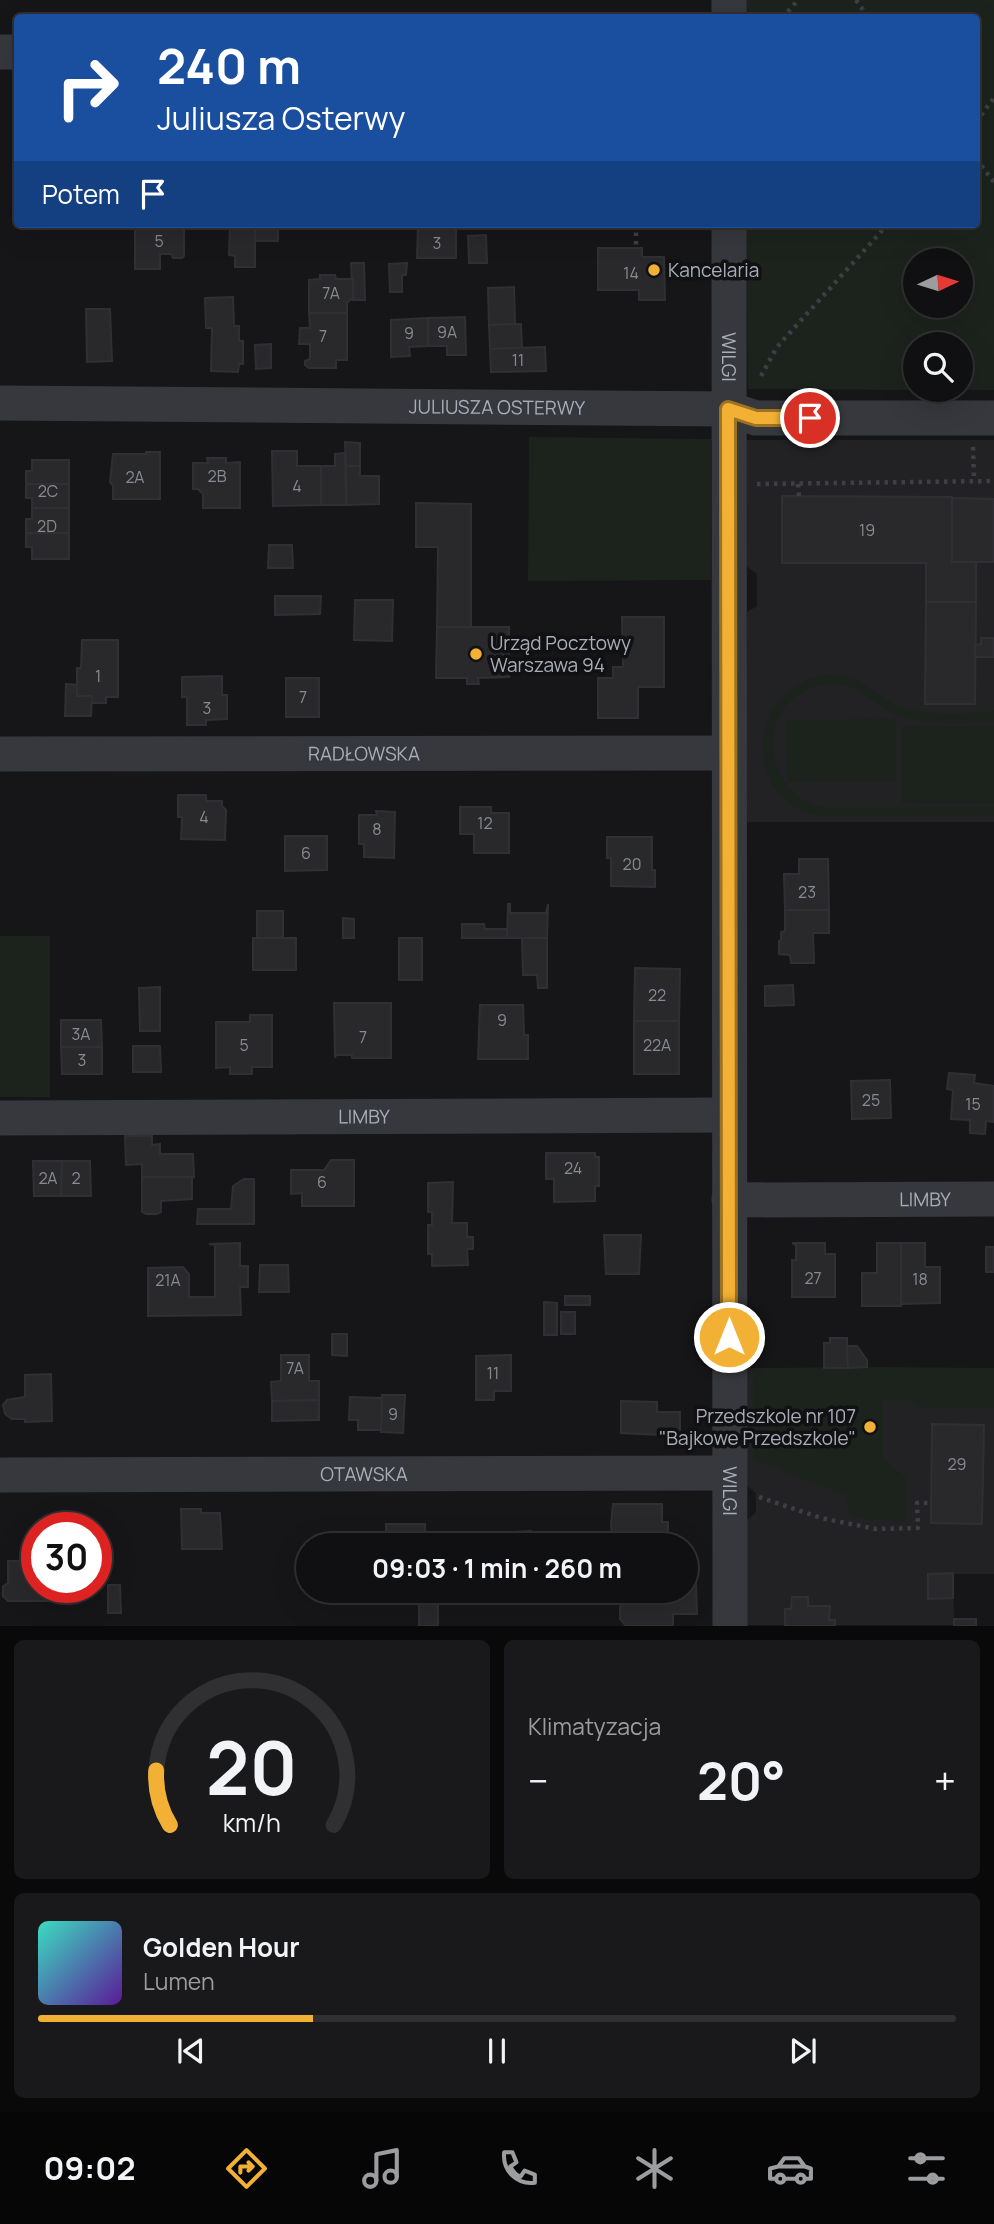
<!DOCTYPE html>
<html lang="pl">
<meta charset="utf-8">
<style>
:root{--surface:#101012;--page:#19191b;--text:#f1f3f6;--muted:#9c9d9f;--line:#303032;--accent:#f2b134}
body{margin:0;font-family:Manrope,sans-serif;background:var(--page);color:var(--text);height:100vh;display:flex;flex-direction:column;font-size:26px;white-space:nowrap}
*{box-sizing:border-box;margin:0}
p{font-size:23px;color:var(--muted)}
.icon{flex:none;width:38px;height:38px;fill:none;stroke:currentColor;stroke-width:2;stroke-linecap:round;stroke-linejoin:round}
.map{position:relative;height:1626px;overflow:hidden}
.drawer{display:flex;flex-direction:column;gap:14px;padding:14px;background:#09090a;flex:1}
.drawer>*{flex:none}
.top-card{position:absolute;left:14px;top:14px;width:966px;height:214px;border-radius:7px;box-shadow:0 7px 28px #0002,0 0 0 2px var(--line);background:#1a4fa0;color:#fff;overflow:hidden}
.needle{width:46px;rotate:86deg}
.tools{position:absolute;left:903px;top:248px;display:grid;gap:14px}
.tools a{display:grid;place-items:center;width:70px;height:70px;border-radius:50%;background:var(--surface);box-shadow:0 7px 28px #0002,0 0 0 2px var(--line);font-size:35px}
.speed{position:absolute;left:21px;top:1512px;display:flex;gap:14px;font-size:35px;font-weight:700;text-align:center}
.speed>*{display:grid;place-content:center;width:91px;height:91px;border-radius:50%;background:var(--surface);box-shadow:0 7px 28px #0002,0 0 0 2px var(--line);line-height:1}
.speed .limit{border:10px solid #d22;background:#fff;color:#111}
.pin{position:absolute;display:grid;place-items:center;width:60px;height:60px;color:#fff;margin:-30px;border:4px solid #fff;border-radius:50%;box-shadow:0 2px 7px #0007}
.me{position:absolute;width:77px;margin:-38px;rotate:0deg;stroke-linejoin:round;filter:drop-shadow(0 0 5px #0008)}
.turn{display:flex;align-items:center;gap:24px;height:147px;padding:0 28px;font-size:32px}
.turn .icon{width:91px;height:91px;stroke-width:2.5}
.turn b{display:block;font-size:49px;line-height:60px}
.then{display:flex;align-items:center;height:66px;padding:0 28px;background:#0003;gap:14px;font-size:26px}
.big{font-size:52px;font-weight:700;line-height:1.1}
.drawer .widget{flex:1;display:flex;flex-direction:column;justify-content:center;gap:10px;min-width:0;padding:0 24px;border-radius:10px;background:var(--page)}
.drawer .dial{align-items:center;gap:0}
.dial svg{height:182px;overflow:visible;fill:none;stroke:var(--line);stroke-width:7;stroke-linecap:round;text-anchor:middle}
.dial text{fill:var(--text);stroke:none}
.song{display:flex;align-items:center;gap:21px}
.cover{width:84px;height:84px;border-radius:10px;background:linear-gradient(135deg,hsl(170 70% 55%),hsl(270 70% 35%))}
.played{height:7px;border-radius:4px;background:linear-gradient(90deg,var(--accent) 30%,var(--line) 30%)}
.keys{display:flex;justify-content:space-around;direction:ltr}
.heat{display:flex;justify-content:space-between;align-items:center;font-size:38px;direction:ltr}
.drawer .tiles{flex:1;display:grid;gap:14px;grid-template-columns:1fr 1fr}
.widget:last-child{grid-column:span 2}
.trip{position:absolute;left:296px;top:1533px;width:402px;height:70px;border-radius:35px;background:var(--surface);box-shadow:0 7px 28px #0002,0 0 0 2px var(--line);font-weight:700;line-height:70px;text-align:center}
.tabs{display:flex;height:112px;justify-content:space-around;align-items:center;background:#060607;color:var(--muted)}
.tabs .icon{width:49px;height:49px}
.tabs .active{color:var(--accent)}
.tabs b{font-size:32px;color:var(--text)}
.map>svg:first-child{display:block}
.built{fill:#222225}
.green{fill:#1c231d;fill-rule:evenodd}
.building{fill:#29292c;stroke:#303034;stroke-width:2}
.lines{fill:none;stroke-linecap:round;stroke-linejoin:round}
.path{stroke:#3d3f44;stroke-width:4.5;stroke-dasharray:3.5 5;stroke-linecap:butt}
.minor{stroke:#37383d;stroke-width:35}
.route-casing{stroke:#9d7322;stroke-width:18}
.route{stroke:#f2b134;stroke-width:12}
.poi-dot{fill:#f2b134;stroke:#111113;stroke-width:2.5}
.labels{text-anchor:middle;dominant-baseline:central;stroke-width:7;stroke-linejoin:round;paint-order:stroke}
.number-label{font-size:16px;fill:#888b94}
.poi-label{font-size:19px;fill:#a8adb8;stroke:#111113;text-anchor:start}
.street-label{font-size:19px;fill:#a8adb8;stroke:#111113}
</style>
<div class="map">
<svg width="994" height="1626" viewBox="0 0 994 1626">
<rect width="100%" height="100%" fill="#161618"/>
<!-- built -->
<g class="built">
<path d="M744,440H994V822H744L747,612L757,606V574L745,565Z"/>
<path d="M746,1368H994V1574H953L954,1625H747V1520L756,1512V1493L747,1486Z"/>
</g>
<!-- green -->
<g class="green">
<path d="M742,0H994V390H961V345H915V390L748,389L746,227L749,224H976V18H742ZM915,261H961V306H915Z"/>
<path d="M529,437L711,439V580L528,581Z"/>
<path d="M827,675C869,675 869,694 901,707C924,716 970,714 994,711V721C970,724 926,725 903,717C870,706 856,675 815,687C753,705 763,796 825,808L994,807V816H824C743,808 741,687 827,675Z"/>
<path d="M896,719V781L787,782L786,720Z"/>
<rect x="901" y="726" width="93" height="77"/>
<rect x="0" y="936" width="50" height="161"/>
<path d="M867,1367L994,1368V1408L917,1407L908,1399L883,1400V1459L906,1478V1521L875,1520L851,1516L845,1495L754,1459L753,1368Z"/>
</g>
<!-- building -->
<g class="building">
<path d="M230,224H255V267H235V256L229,255Z"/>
<rect x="255" y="224" width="23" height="17"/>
<path d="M418,224H456V258H417Z"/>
<path d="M171,225H184V256L182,258H173L171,254H160V269H135V227L172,226Z"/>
<path d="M486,235L487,263H469L468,236Z"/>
<path d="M598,248H642V257H664L665,300H639V290H598Z"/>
<path d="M351,263H364L365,300H353Z"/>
<path d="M407,263L406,275H402V292H390L389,264Z"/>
<path d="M320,275H335L336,279H353V300L351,299L347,303V313H309V280L320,279Z"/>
<path d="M514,287L515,324L489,325L488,288Z"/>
<path d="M233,297L234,326H239V341H243V364H239L238,372L211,371L212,328H206L205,298Z"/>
<path d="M86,309H110L112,361L87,362Z"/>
<path d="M309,313H347V360H336V368H309L305,365V361L310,359V344H299L300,328H310Z"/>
<path d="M465,317L466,355H447V346H428V318Z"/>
<path d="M428,318V346L409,347L410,356L391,357V320Z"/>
<path d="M521,324L522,348L490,349L489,325Z"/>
<path d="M271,344V368L256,369L255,345Z"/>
<path d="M545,347L546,371L491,372L490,349Z"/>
<path d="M345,442L360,443V466H346Z"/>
<path d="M272,451H297V466H321V505L273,506Z"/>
<path d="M146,452H160V499H113V486L110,482L113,454H146Z"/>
<path d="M345,453L346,505H321V466H335V454Z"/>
<path d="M207,458H226V463L240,462V508H203V494L198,489H193V463H208Z"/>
<path d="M32,460H69V484H26V471H32Z"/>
<path d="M346,466H360V476H379V504L346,505Z"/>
<path d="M26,484H69V508H32V498H26Z"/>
<path d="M782,496L952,497V562H976V602H926V563H782Z"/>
<path d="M952,498L994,499V562H952Z"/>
<path d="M416,503L471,504V627H437L438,547H416Z"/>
<path d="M32,508H69V533H26V519H32Z"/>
<path d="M26,533H69V559H32V547H26Z"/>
<path d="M269,545H292L293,568H268Z"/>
<path d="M275,596H321L320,614L275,615Z"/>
<path d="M355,600H393L392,641L354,640Z"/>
<path d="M926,602H976L975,704H925Z"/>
<path d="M622,617H664V687H638V718H598V678H613V667H623Z"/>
<path d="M437,627H509V677L478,678L479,684H467V678H436Z"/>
<path d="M981,638H994V657H975V645L981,644Z"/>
<path d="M82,640H118V697H106V703H91L92,696H77V668H81Z"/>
<path d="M222,676V695H227V719L206,720V725H187V697H182V677Z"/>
<rect x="286" y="678" width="33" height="39"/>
<path d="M66,684L77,685V696H92L91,716H65Z"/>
<path d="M178,795H206V801H222V806L226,810L225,840L181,839L182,817H178Z"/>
<path d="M460,807H491V813H509V853H474V834H460Z"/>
<path d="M376,811L395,812L394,858L364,857V844H359V815H377Z"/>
<path d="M285,836H327V870L285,871Z"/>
<path d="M607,837H652V870H655V887L611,886V858H607Z"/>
<path d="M799,859H828L829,910H785L784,874H799Z"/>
<path d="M508,904H510V913H546L548,904L547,938H507Z"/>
<path d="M785,910H829V933H813L814,963H791L790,955L779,954V941L781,940V932L785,931Z"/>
<rect x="257" y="911" width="26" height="27"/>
<path d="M343,918L354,919V938H343Z"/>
<path d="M462,924H484L485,929H507V938H462Z"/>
<rect x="253" y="938" width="43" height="32"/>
<rect x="399" y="938" width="23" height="42"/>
<path d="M522,938H547V988H538L537,975H523Z"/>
<path d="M635,968L680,969L679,1021H634Z"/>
<path d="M793,985L794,1005L765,1006V986Z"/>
<path d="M160,987V1031H140L139,988Z"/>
<path d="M334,1003H391V1058H352V1055H336L335,1058Z"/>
<path d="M480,1005H523L524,1035H528V1059H478Z"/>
<path d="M250,1015H272V1067H252V1074H230V1067L216,1068V1022H250Z"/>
<path d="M61,1020H101L102,1047H61Z"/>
<rect x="634" y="1021" width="45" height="53"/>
<path d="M133,1046H160L161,1072H133Z"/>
<path d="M61,1047H102V1074H62Z"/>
<path d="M949,1073L975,1075L974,1083L994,1086V1122L986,1121L985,1134L970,1133V1120L951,1119L953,1090L947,1089Z"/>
<path d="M890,1080L891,1118L852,1119L851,1081Z"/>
<path d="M125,1136H152V1145L160,1144V1154H193L194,1177H142V1164L126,1165Z"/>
<path d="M546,1153H595V1157H599V1186H595V1201L554,1202V1179H546Z"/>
<path d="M331,1160H354V1206H302V1193L291,1194V1170H324Z"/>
<path d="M33,1161H62L61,1196H34Z"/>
<path d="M62,1161H90L91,1196H61Z"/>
<path d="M142,1177H194L192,1178V1199L161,1201V1212L157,1214H146L142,1212Z"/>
<path d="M244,1179H254V1224H197L198,1209H231L233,1186Z"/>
<path d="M453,1182L452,1223H467V1237H473V1249H467L468,1265L432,1266V1254H428V1225H432V1212H428V1183Z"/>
<path d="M604,1235H641L639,1274H606Z"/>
<path d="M240,1243V1266H248V1287H240L241,1315L148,1316V1268L183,1267L189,1274V1297H215V1245L209,1244Z"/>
<path d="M792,1243H825V1254H835V1297H792V1260H796V1245Z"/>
<path d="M877,1243H901V1306H862V1273H877Z"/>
<path d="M901,1243H925V1267H940V1303L901,1304Z"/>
<rect x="986" y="1247" width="8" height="25"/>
<path d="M260,1265H288L289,1292H259Z"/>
<rect x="565" y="1296" width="25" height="9"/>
<path d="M544,1302L557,1303V1335H544Z"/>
<rect x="561" y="1312" width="14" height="22"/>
<path d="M332,1334H347V1356L332,1355Z"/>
<path d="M830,1338H847L848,1368H824V1343H830Z"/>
<path d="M847,1346H857L867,1360V1367L848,1368Z"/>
<path d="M281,1355H309V1381H319V1400L272,1401L271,1382L281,1381Z"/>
<path d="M511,1355V1391H494V1400H476V1356Z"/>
<path d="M51,1374L52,1421L25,1422V1419H12L5,1414L3,1405L7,1400L25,1397V1375Z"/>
<path d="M382,1395H405L403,1433L381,1432Z"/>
<path d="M350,1397L382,1398L381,1430H358V1420H349Z"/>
<path d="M319,1400V1420L272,1421V1401Z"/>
<path d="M621,1401L657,1402V1412H680V1436L621,1433Z"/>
<path d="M932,1424L984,1425L982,1524L931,1523Z"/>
<path d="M613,1504H662V1522H668V1540H662V1545H613L611,1525Z"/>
<path d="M181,1509H201V1513H220L222,1549H182Z"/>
<rect x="386" y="1524" width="39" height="21"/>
<path d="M531,1531V1537H546V1545H479V1534Z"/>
<path d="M8,1561H37V1587H88V1594H60V1601H8L3,1596V1586L8,1583Z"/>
<path d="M686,1561H698L699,1571H686Z"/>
<path d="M953,1573V1598L928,1599V1574Z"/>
<path d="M686,1583H696L697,1614H673V1626H626L620,1619V1607L626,1601V1596H645L647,1591H686Z"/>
<path d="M108,1585H120L121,1613H108Z"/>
<path d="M792,1597H808V1606H830L829,1620H835V1626H785V1609H791Z"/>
<rect x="419" y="1602" width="19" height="24"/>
<rect x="954" y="1619" width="22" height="7"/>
</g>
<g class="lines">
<!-- path -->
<g class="path">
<path d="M856,0L869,18"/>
<path d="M782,18L798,0"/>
<path d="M976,122L994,98"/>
<path d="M976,159L994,182"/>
<path d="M636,224V248"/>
<path d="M761,376L777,347L888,224"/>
<path d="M973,447L974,481"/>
<path d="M757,484L994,481"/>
<path d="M798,484L799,497"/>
<path d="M759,1497L821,1518L876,1529L918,1528L917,1503H931"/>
</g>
<!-- minor -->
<g class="minor">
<path d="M729,0V18"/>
<path d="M0,52H18"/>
<path id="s1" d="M729,224L730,1626"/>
<path id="s2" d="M0,403L728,409L756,418H994"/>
<path id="s3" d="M0,754L729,753"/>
<path id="s4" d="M0,1118L729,1115"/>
<path id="s5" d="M729,1200L994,1199"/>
<path id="s6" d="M0,1475L729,1473"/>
</g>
</g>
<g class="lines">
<!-- route casing -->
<g class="route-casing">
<path id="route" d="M729,1337L728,409L756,418H810"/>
</g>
<!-- route -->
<use href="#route" class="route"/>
</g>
<!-- markers -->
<g class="poi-dot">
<circle cx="654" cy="270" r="7"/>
<circle cx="476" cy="654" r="7"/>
<circle cx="870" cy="1427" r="7"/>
</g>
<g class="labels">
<!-- number labels -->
<g class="number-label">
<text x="159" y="241">5</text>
<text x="437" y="243">3</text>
<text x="631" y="273">14</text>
<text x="331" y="293">7A</text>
<text x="447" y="332">9A</text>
<text x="409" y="333">9</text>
<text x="323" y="336">7</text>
<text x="518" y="360">11</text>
<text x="217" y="476">2B</text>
<text x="135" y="477">2A</text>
<text x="297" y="486">4</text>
<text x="48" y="491">2C</text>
<text x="47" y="526">2D</text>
<text x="867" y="530">19</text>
<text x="98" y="676">1</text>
<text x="303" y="697">7</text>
<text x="207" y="708">3</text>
<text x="204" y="817">4</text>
<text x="485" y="823">12</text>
<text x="377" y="829">8</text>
<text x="306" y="853">6</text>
<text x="632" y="864">20</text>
<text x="807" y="892">23</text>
<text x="657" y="995">22</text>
<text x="502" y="1020">9</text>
<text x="81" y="1034">3A</text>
<text x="363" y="1037">7</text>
<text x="244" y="1045">5</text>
<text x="657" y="1045">22A</text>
<text x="82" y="1060">3</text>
<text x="871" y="1100">25</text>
<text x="973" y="1104">15</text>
<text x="573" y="1168">24</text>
<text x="48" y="1178">2A</text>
<text x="76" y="1178">2</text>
<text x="322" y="1182">6</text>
<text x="813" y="1278">27</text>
<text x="920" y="1279">18</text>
<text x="168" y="1280">21A</text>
<text x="295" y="1368">7A</text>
<text x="493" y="1373">11</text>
<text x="393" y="1414">9</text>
<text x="957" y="1464">29</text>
</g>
<!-- poi labels -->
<g class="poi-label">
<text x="668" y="270">Kancelaria</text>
<text x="490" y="643">Urząd Pocztowy<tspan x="490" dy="22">Warszawa 94</tspan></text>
<text x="856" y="1416" text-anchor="end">Przedszkole nr 107<tspan x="856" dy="22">"Bajkowe Przedszkole"</tspan></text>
</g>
<!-- street labels -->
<g class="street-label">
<text stroke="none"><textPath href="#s1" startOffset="133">WILGI</textPath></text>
<text stroke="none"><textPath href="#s2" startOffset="497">JULIUSZA OSTERWY</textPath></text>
<text stroke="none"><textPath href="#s3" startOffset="364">RADŁOWSKA</textPath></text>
<text stroke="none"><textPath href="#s4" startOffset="364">LIMBY</textPath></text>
<text stroke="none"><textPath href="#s5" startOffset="196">LIMBY</textPath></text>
<text stroke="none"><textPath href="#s6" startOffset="364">OTAWSKA</textPath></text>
<text stroke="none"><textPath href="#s1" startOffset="1267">WILGI</textPath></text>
</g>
</g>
</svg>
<div class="tools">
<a><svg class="needle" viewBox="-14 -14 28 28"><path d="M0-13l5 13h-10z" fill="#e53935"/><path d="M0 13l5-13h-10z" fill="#9c9d9f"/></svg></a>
<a><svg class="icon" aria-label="search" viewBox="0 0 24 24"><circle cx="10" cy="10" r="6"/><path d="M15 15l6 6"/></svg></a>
</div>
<div class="speed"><div class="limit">30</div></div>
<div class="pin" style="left:810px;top:418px;background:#d93025"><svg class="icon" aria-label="arrive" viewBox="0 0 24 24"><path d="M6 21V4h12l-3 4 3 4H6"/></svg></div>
<svg class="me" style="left:729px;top:1337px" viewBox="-20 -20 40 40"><circle r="17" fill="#f2b134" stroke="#fff" stroke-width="3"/><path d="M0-11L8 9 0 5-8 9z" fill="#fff"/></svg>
<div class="trip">09:03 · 1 min · 260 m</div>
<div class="top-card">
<div class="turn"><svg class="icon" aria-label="right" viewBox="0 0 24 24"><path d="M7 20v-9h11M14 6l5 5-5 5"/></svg><div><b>240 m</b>Juliusza Osterwy</div></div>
<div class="then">Potem<svg class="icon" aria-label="arrive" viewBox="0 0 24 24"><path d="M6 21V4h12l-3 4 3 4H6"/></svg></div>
</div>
</div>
<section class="drawer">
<div class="tiles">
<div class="widget dial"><svg viewBox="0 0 100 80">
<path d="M14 69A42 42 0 1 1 86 69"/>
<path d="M14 69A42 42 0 0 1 8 45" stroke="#f2b134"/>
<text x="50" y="56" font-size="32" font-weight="700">20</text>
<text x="50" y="72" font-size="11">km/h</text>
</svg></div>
<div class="widget"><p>Klimatyzacja</p>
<div class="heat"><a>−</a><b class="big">20°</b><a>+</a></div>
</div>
<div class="widget">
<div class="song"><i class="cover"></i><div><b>Golden Hour</b><p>Lumen</p></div></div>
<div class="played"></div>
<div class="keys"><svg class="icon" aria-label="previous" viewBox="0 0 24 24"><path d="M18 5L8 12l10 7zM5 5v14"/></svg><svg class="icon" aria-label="pause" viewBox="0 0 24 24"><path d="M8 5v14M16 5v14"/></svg><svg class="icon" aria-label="next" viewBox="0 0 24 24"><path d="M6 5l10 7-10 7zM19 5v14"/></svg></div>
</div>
</div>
</section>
<nav class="tabs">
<b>09:02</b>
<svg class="icon active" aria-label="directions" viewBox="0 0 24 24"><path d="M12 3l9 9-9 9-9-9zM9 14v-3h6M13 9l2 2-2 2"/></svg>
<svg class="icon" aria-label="music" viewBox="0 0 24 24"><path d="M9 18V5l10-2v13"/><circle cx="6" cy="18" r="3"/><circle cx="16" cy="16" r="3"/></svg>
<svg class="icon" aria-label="phone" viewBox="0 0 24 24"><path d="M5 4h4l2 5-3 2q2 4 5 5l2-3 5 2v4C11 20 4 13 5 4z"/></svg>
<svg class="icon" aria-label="climate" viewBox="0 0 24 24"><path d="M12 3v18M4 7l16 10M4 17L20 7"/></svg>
<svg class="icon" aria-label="car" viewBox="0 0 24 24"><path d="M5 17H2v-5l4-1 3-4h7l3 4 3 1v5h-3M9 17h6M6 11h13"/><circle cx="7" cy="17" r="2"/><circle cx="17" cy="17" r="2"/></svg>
<svg class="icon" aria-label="filters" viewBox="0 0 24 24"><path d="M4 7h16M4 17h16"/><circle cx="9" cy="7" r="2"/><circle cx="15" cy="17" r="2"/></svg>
</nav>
